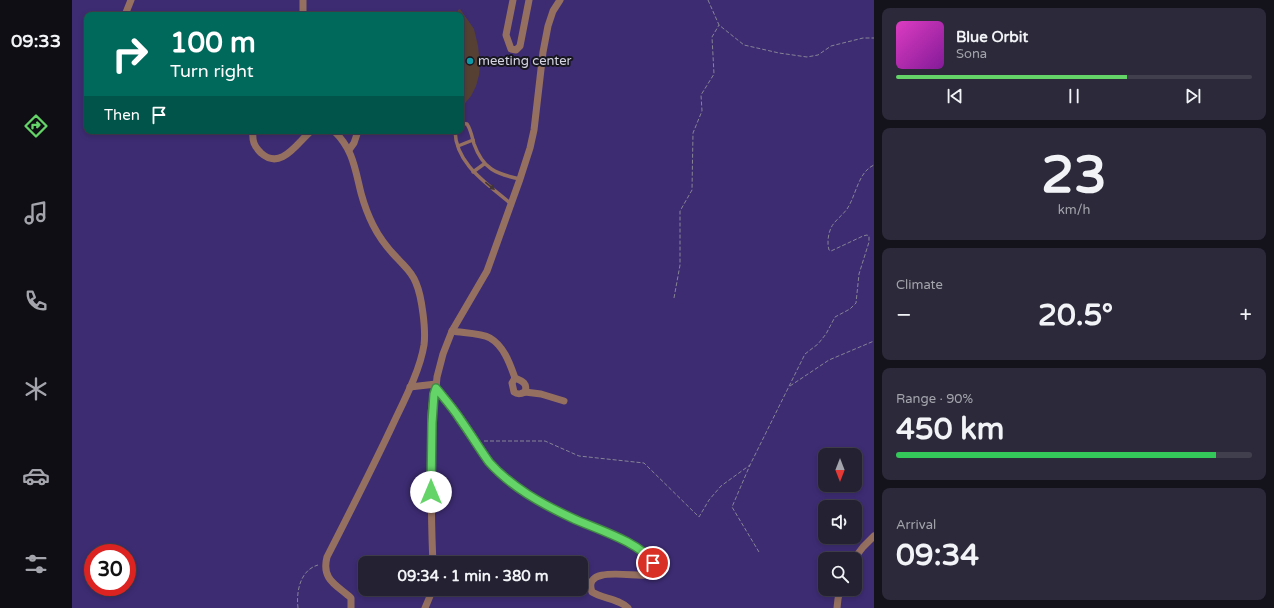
<!DOCTYPE html>
<meta charset="utf-8">
<style>
:root{--surface:#242232;--page:#2c2a3a;--text:#f1f3f6;--muted:#a3a4ac;--line:#413f4d;--accent:#64d468}
body{margin:0;font-family:"Varela Round",sans-serif;background:var(--page);color:var(--text);height:100vh;display:flex;flex-direction:column;font-size:15px;white-space:nowrap}
*{box-sizing:border-box;margin:0}
p{font-size:13px;color:var(--muted)}
.icon{flex:none;width:22px;height:22px;fill:none;stroke:currentColor;stroke-width:2;stroke-linecap:round;stroke-linejoin:round}
.map{position:relative;flex:1;overflow:hidden}
.side{display:flex;flex-direction:column;gap:8px;padding:8px;background:#14131c;width:400px}
.side>*{flex:none}
.hud{position:absolute;left:12px;top:12px;width:380px;height:122px;border-radius:8px;box-shadow:0 2px 6px #0003,0 0 0 1px var(--line);background:#00695c;color:#fff;overflow:hidden}
.needle{width:26px;rotate:180deg}
.buttons{position:absolute;left:746px;top:448px;display:grid;gap:8px}
.buttons a{display:grid;place-items:center;width:44px;height:44px;border-radius:8px;background:var(--surface);box-shadow:0 2px 6px #0003,0 0 0 1px var(--line);font-size:20px}
.speed{position:absolute;left:12px;top:544px;display:flex;gap:8px;font-size:20px;font-weight:700;text-align:center}
.speed>*{display:grid;place-content:center;width:52px;height:52px;border-radius:50%;background:var(--surface);box-shadow:0 2px 6px #0003,0 0 0 1px var(--line);line-height:1}
.speed .limit{border:6px solid #d22;background:#fff;color:#111}
.pin{position:absolute;display:grid;place-items:center;width:34px;height:34px;color:#fff;margin:-17px;border:2px solid #fff;border-radius:50%;box-shadow:0 1px 4px #0007}
.me{position:absolute;width:44px;margin:-22px;rotate:0deg;stroke-linejoin:round;filter:drop-shadow(0 0 3px #0008)}
.turn{display:flex;align-items:center;gap:14px;height:84px;padding:0 20px;font-size:18px}
.turn .icon{width:52px;height:52px;stroke-width:2.5}
.turn b{display:block;font-size:28px;line-height:34px}
.then{display:flex;align-items:center;height:38px;padding:0 20px;background:#0003;gap:8px;font-size:15px}
.big{font-size:30px;font-weight:700;line-height:1.1}
.side .tile{flex:1;display:flex;flex-direction:column;justify-content:center;gap:6px;min-width:0;padding:0 14px;border-radius:8px;background:var(--page)}
.side .dial{align-items:center;gap:0}
.dial b{font-size:52px;line-height:1}
.song{display:flex;align-items:center;gap:12px}
.cover{width:48px;height:48px;border-radius:6px;background:linear-gradient(135deg,hsl(310 70% 55%),hsl(290 70% 35%))}
.played{height:4px;border-radius:2px;background:linear-gradient(90deg,var(--accent) 65%,var(--line) 65%)}
.keys{display:flex;justify-content:space-around;direction:ltr}
.heat{display:flex;justify-content:space-between;align-items:center;font-size:22px;direction:ltr}
.charge{height:6px;border-radius:3px;background:linear-gradient(90deg,#34c759 90%,var(--line) 0)}
.trip{position:absolute;left:286px;top:556px;width:230px;height:40px;border-radius:8px;background:var(--surface);box-shadow:0 2px 6px #0003,0 0 0 1px var(--line);font-weight:700;line-height:40px;text-align:center}
main{display:flex;flex:1;min-height:0}
.tab-bar{display:flex;flex-direction:column;width:72px;justify-content:space-around;align-items:center;background:#0e0e14;color:var(--muted)}
.tab-bar .icon{width:28px;height:28px}
.tab-bar .on{color:var(--accent)}
.tab-bar b{font-size:18px;color:var(--text)}
.map>svg:first-child{display:block}
.green{fill:#3d2c72;fill-rule:evenodd}
.building{fill:#564034}
.lines{fill:none;stroke-linecap:round;stroke-linejoin:round}
.path{stroke:#868495;stroke-width:1;stroke-dasharray:4 2;stroke-linecap:butt}
.lane{stroke:#957061;stroke-width:3.5}
.street{stroke:#957061;stroke-width:7}
.oneway{fill:#443637}
.route-casing{stroke:#418a44;stroke-width:10}
.route{stroke:#64d468;stroke-width:7}
.culture-dot{fill:#0f9aa8;stroke:#181720;stroke-width:1.5}
.labels{text-anchor:middle;dominant-baseline:central;stroke-width:4;stroke-linejoin:round;paint-order:stroke}
.poi-label{font-size:13px;fill:#d4d3e1;stroke:#181720;text-anchor:start}
</style>
<main>
<nav class="tab-bar">
<b>09:33</b>
<svg class="icon on" aria-label="directions" viewBox="0 0 24 24"><path d="M12 3l9 9-9 9-9-9zM9 14v-3h6M13 9l2 2-2 2"/></svg>
<svg class="icon" aria-label="music" viewBox="0 0 24 24"><path d="M9 18V5l10-2v13"/><circle cx="6" cy="18" r="3"/><circle cx="16" cy="16" r="3"/></svg>
<svg class="icon" aria-label="phone" viewBox="0 0 24 24"><path d="M5 4h4l2 5-3 2q2 4 5 5l2-3 5 2v4C11 20 4 13 5 4z"/></svg>
<svg class="icon" aria-label="climate" viewBox="0 0 24 24"><path d="M12 3v18M4 7l16 10M4 17L20 7"/></svg>
<svg class="icon" aria-label="car" viewBox="0 0 24 24"><path d="M5 17H2v-5l4-1 3-4h7l3 4 3 1v5h-3M9 17h6M6 11h13"/><circle cx="7" cy="17" r="2"/><circle cx="17" cy="17" r="2"/></svg>
<svg class="icon" aria-label="filters" viewBox="0 0 24 24"><path d="M4 7h16M4 17h16"/><circle cx="9" cy="7" r="2"/><circle cx="15" cy="17" r="2"/></svg>
</nav>
<div class="map">
<svg width="802" height="608" viewBox="0 0 802 608">
<rect width="100%" height="100%" fill="#302d42"/>
<!-- green -->
<path class="green" d="M0,0H802V608H0ZM15,15H389V131H15ZM753,455H783V485H753ZM753,507H783V537H753ZM21,553H55V587H21ZM753,559H783V589H753ZM293,563H509V589H293Z"/>
<!-- building -->
<path class="building" d="M388,9L402,29L406,46L408,65L407,75L404,86L399,96L389,108V15H386V10Z"/>
<g class="lines">
<!-- path -->
<g class="path">
<path d="M636,0L647,25L672,45L707,53L735,57L746,55L759,46L791,38H802"/>
<path d="M602,298L608,265V211L620,190L621,133L630,111L629,95L642,74L640,37L647,25"/>
<path d="M718,386L757,360L802,341"/>
<path d="M412,441H473L507,456L572,463L627,517L637,500L649,486L678,465"/>
<path d="M687,552L660,507L678,465L733,354L746,344L754,334L763,317L778,309L784,303L787,274L797,242V236L795,235L791,236L759,251L757,250C755,244 756,234 759,228C762,221 770,216 775,209C784,196 786,172 802,165"/>
<path d="M226,608C224,592 228,570 246,565"/>
</g>
<!-- lane -->
<g class="lane">
<path d="M389,123L395,124C399,130 400,137 402,144C411,169 424,174 448,179"/>
<path d="M383,131C384,165 416,184 439,204"/>
<path d="M386,146L401,140"/>
<path d="M401,172L412,164"/>
</g>
<!-- street -->
<g class="street">
<path d="M231,0V15"/>
<path d="M441,0L434,35L439,49L444,50L448,46L457,0"/>
<path d="M488,0L481,11L476,26L471,52L462,130L458,148L448,179L415,271L380,331L371,354L365,377L364,388C372,398 381,409 388,419C398,434 407,449 418,462C437,485 464,499 490,513C509,523 571,544 580,561C582,564 581,567 581,570C579,573 577,575 573,575C562,577 510,565 520,592C531,599 546,598 556,608"/>
<path d="M53,15L59,0"/>
<path d="M181,131C180,141 182,146 189,153C209,171 225,143 239,131"/>
<path d="M262,131C281,149 283,169 289,193C292,204 296,215 301,225C307,237 316,249 326,259C333,267 340,272 344,283C350,297 354,330 352,345C348,370 333,399 322,422C301,467 278,512 255,557C249,580 265,585 279,598V608"/>
<path d="M277,150L282,143L286,131"/>
<path d="M380,331C391,333 409,333 418,338C432,346 438,364 443,378C450,381 456,383 453,392C449,394 446,395 442,392L440,383L443,378"/>
<path d="M338,387L364,384"/>
<path d="M453,392L469,394L492,401"/>
<path d="M782,559L791,547L802,536"/>
<path d="M361,563C359,524 359,485 359,446C359,427 357,406 364,388"/>
<path d="M353,608L361,589"/>
<path d="M765,608L766,599L768,589"/>
</g>
</g>
<!-- one-way arrows -->
<defs><path id="oneway-solid" d="M-6-.8H1V-3.2L6.5 0L1 3.2V.8H-6Z"/></defs>
<use class="oneway" href="#oneway-solid" transform="translate(418 186) rotate(39)"/>
<g class="lines">
<!-- route casing -->
<g class="route-casing">
<path id="route" d="M359,492L360,423L362,394L364,388C372,398 381,408 388,419C398,433 407,448 417,462C439,487 470,504 500,518C521,528 569,542 581,563"/>
</g>
<!-- route -->
<use href="#route" class="route"/>
</g>
<!-- markers -->
<circle class="culture-dot" cx="398" cy="61" r="4"/>
<g class="labels">
<!-- poi labels -->
<g class="poi-label">
<text x="406" y="61">meeting center</text>
</g>
</g>
</svg>
<div class="buttons">
<a><svg class="needle" viewBox="-14 -14 28 28"><path d="M0-13l5 13h-10z" fill="#e53935"/><path d="M0 13l5-13h-10z" fill="#a3a4ac"/></svg></a>
<a><svg class="icon" aria-label="sound" viewBox="0 0 24 24"><path d="M4 9h4l5-4v14l-5-4H4zM17 9q2 3 0 6"/></svg></a>
<a><svg class="icon" aria-label="search" viewBox="0 0 24 24"><circle cx="10" cy="10" r="6"/><path d="M15 15l6 6"/></svg></a>
</div>
<div class="speed"><div class="limit">30</div></div>
<div class="pin" style="left:581px;top:563px;background:#d93025"><svg class="icon" aria-label="arrive" viewBox="0 0 24 24"><path d="M6 21V4h12l-3 4 3 4H6"/></svg></div>
<svg class="me" style="left:359px;top:492px" viewBox="-20 -20 40 40"><circle r="19" fill="#fff"/><path d="M0-13L10 11 0 6-10 11z" fill="#64d468"/></svg>
<div class="trip">09:34 · 1 min · 380 m</div>
<div class="hud">
<div class="turn"><svg class="icon" aria-label="right" viewBox="0 0 24 24"><path d="M7 20v-9h11M14 6l5 5-5 5"/></svg><div><b>100 m</b>Turn right</div></div>
<div class="then">Then<svg class="icon" aria-label="arrive" viewBox="0 0 24 24"><path d="M6 21V4h12l-3 4 3 4H6"/></svg></div>
</div>
</div>
<section class="side">
<div class="tile">
<div class="song"><i class="cover"></i><div><b>Blue Orbit</b><p>Sona</p></div></div>
<div class="played"></div>
<div class="keys"><svg class="icon" aria-label="previous" viewBox="0 0 24 24"><path d="M18 5L8 12l10 7zM5 5v14"/></svg><svg class="icon" aria-label="pause" viewBox="0 0 24 24"><path d="M8 5v14M16 5v14"/></svg><svg class="icon" aria-label="next" viewBox="0 0 24 24"><path d="M6 5l10 7-10 7zM19 5v14"/></svg></div>
</div>
<div class="tile dial"><b>23</b><p>km/h</p></div>
<div class="tile"><p>Climate</p>
<div class="heat"><a>−</a><b class="big">20.5°</b><a>+</a></div>
</div>
<div class="tile"><p>Range · 90%</p><b class="big">450 km</b><div class="charge"></div></div>
<div class="tile"><p>Arrival</p><b class="big">09:34</b></div>
</section>
</main>
